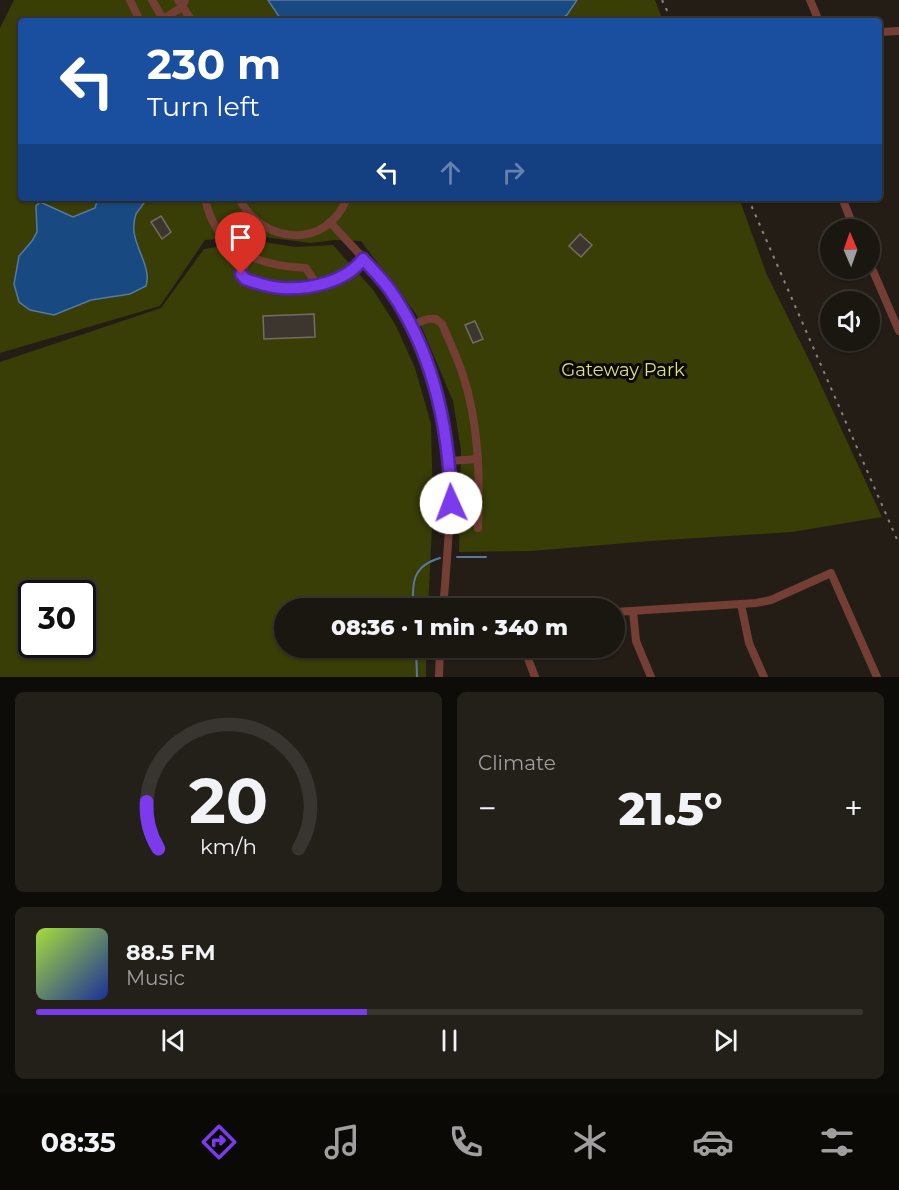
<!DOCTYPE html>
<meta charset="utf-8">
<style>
:root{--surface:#1a1610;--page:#231f19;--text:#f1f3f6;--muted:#9f9f9f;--line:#383530;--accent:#7c3aed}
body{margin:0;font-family:Montserrat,sans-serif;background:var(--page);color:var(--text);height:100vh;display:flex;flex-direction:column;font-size:22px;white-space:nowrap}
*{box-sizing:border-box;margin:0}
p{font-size:20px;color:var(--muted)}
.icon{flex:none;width:33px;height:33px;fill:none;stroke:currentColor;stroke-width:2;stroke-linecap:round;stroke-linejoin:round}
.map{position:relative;height:677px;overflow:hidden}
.side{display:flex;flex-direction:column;gap:15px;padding:15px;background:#0e0c09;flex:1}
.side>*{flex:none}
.top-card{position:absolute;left:18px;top:18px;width:864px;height:183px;border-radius:6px;box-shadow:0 2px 4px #0004,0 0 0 2px var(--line);background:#1a4fa0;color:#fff;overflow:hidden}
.needle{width:39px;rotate:358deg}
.fabs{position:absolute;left:820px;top:219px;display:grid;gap:12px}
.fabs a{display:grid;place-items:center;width:60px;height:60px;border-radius:50%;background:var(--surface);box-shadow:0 2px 4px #0004,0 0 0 2px var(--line);font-size:30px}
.speed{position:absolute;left:18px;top:580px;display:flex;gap:12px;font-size:30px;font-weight:700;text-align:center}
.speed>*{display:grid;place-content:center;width:78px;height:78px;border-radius:50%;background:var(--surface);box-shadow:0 2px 4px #0004,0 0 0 2px var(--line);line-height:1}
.speed .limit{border:3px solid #111;border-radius:9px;background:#fff;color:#111}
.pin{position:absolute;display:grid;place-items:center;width:51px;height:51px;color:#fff;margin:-62px -26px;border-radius:50% 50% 50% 0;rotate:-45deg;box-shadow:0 0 6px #0007}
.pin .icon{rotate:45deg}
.me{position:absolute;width:66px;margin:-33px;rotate:358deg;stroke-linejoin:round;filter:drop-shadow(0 0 4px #0008)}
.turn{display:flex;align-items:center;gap:21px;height:126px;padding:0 30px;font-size:27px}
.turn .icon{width:78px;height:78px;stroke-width:2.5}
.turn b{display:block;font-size:42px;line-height:51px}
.lanes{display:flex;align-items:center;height:57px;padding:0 30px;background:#0003;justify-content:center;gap:30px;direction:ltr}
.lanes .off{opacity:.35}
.big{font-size:45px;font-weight:800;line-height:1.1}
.side .widget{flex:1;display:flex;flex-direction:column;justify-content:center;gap:9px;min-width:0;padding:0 21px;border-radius:9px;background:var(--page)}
.side .dial{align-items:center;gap:0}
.dial svg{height:156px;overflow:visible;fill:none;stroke:var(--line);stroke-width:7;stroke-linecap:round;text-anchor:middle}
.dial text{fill:var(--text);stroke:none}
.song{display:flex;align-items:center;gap:18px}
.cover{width:72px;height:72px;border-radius:9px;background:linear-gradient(135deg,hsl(80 70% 55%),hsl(230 70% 35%))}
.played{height:6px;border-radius:3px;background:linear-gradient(90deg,var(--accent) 40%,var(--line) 40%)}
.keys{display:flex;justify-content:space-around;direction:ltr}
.heat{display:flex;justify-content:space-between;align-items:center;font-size:33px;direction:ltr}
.side .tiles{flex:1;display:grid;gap:15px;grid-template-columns:1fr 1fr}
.widget:last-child{grid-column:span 2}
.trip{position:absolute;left:274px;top:598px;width:351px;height:60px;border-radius:30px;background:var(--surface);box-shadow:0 2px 4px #0004,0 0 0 2px var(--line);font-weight:800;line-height:60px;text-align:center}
.tabs{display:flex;height:96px;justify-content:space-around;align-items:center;background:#0a0906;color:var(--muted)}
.tabs .icon{width:42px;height:42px}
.tabs .on{color:var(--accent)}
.tabs b{font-size:27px;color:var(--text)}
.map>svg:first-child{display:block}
.green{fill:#393d06;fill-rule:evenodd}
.water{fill:#184981;stroke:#58799f;stroke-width:1.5}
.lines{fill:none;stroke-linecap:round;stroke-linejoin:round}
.stream{stroke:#58799f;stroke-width:2}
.building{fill:#3c362e;stroke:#736d63;stroke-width:1.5}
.minor{stroke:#733f35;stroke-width:8}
.rail{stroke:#88837d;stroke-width:2;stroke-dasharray:3 6;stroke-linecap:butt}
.route-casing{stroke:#51269a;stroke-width:15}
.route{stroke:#7c3aed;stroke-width:10}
.labels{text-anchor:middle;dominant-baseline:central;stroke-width:6;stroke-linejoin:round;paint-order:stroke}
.park-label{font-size:18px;fill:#d8e372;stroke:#0a0805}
</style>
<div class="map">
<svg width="899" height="677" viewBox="0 0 899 677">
<rect width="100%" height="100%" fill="#231d16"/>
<!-- green -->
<g class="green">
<path d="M14,0H655L663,21H21V198H739L767,275L815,372L882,517L792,532L650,541L532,551L459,552L461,450L453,401L416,314L361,241L335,240L310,243L257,236L205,240L160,306L0,353V28Z"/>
<path d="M256,241L296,247L333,245L374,291L396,326L415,368L431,424L433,506L428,609H285V648H426V677H0V362L161,308L204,249ZM32,594H82V645H32Z"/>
</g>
<!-- water -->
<g class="water">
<path d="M268,0H577L567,15L557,21H282Z"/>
<path d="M98,198H147C144,204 139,209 136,214C126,242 153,262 146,286L130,294L91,300L54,315L30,310L19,302L14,284L19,256L32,241L37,232L36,206L40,202L73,217L95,208Z"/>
</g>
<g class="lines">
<!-- stream -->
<g class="stream">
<path d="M457,557H486"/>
<path d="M413,609C412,583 412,566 440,558"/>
<path d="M416,648L417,677"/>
</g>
</g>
<!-- building -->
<g class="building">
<path d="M161,216L171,232L162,239L151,222Z"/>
<path d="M580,234L592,245L581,257L569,246Z"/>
<path d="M314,314L315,337L264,339L263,316Z"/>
<path d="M475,321L483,339L473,343L465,325Z"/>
</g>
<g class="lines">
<!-- minor -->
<g class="minor">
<path d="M130,0L140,21"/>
<path d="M152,0L163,19"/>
<path d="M178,0L192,21"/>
<path d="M810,0L819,21"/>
<path d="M160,21L182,7L185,0"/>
<path d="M879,32L899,31"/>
<path d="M205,198C215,250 257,266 306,268L317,285L349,272L363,259"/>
<path d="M239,198C262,245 327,250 347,198"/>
<path d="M842,198L855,230"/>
<path d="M330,222C350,245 373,266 390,291C432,352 453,430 450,504C449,539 446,574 443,609"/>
<path d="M249,256L241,274L245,279L281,288L317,285"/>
<path d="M870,264L899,331"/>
<path d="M411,325L428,319H436L442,324C449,340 456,355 462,372C479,422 480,475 478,528"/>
<path d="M449,461L478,459"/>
<path d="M741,604L749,643L764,677"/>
<path d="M633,611L636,641L651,677"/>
<path d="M615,612L756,603L771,600L831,573L877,677"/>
<path d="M524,648L535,677"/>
<path d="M439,677L440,648"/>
</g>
<!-- rail -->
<g class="rail">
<path d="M662,0L672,21"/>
<path d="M748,198L899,544"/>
</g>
</g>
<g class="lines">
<!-- route casing -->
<g class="route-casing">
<path id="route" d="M241,274L245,279C256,283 269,287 281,288C309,290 346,282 363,259C372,269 382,279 390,290C434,353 449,428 451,503"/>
</g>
<!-- route -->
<use href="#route" class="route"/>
</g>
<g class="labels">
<!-- park labels -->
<g class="park-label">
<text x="623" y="370">Gateway Park</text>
</g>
</g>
</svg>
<div class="fabs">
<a><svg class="needle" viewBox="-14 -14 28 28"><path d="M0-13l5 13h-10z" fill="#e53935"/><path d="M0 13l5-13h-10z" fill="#9f9f9f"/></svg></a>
<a><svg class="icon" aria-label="sound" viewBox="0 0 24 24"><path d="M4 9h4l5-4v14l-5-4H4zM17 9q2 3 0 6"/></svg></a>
</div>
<div class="speed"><div class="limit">30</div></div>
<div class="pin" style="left:241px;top:274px;background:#d93025"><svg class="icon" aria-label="arrive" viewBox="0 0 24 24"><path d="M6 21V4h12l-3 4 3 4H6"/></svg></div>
<svg class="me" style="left:451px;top:503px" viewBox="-20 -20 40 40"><circle r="19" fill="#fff"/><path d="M0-13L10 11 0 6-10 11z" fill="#7c3aed"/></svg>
<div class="trip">08:36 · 1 min · 340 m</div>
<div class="top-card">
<div class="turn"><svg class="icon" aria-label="left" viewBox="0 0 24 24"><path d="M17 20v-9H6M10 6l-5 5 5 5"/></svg><div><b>230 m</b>Turn left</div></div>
<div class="lanes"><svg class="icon" aria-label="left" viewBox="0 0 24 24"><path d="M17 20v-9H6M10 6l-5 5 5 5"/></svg><svg class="icon off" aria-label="ahead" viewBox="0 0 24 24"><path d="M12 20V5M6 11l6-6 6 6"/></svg><svg class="icon off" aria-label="right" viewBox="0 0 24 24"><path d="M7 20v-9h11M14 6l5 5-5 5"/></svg></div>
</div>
</div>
<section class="side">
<div class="tiles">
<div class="widget dial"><svg viewBox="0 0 100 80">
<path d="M14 69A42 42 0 1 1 86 69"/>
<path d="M14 69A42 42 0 0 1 8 45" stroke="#7c3aed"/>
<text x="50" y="56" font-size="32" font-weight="700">20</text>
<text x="50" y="72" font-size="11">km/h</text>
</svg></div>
<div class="widget"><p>Climate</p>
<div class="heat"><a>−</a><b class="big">21.5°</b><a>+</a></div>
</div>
<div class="widget">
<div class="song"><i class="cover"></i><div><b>88.5 FM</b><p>Music</p></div></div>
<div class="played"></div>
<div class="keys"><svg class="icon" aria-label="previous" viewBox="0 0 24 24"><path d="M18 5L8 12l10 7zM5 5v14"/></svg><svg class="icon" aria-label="pause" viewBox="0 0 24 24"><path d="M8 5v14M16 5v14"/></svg><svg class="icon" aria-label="next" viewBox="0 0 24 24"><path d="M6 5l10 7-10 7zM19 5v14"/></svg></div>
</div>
</div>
</section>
<nav class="tabs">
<b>08:35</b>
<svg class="icon on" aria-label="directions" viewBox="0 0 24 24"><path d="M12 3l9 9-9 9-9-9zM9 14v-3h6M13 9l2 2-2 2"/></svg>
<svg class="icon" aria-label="music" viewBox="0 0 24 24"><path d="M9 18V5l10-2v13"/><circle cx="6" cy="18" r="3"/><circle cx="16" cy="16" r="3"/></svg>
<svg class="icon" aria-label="phone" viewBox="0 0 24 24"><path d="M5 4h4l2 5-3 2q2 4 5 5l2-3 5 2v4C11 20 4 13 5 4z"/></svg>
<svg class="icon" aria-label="climate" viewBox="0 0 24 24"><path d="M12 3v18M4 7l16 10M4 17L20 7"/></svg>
<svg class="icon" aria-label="car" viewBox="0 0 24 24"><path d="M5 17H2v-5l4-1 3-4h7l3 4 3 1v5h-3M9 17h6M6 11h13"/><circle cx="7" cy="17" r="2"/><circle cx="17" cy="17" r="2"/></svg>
<svg class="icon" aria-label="filters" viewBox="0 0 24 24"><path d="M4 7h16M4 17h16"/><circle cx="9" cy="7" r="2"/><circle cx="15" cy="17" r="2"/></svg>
</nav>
